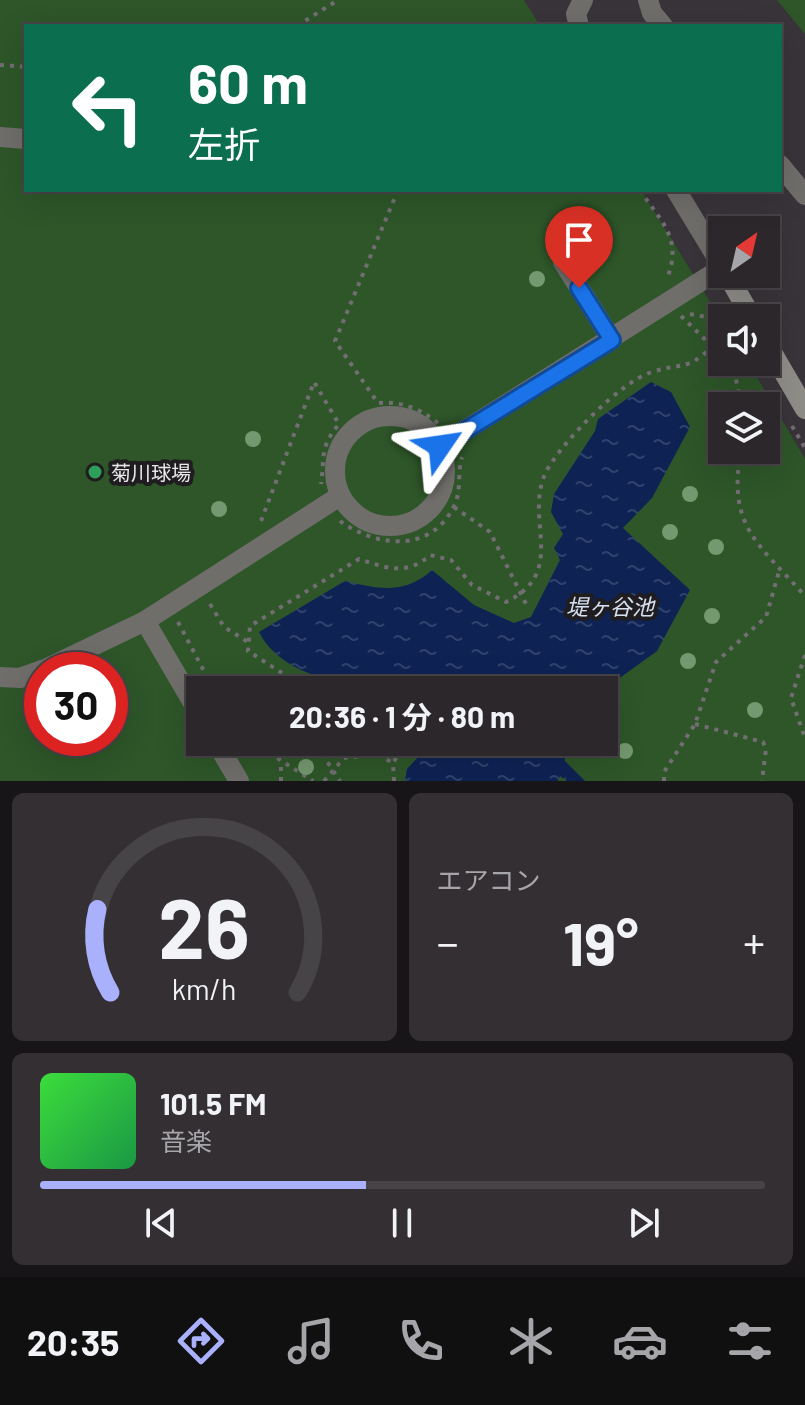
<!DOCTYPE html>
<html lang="ja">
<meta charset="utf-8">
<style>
:root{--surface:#2b272b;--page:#332f33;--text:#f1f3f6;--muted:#a6a5a9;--line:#474447;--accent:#a9b0fc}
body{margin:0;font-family:Barlow,"Noto Sans JP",sans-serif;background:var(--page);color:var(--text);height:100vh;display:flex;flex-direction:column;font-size:30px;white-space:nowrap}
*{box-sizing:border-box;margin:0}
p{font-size:26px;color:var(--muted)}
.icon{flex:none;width:44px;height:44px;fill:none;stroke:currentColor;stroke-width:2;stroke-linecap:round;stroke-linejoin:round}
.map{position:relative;height:781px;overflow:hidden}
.side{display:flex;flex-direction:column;gap:12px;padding:12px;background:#181518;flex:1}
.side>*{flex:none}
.hud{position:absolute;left:24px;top:24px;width:758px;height:168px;border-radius:0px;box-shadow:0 8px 32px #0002,0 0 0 2px var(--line);background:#0b6e4f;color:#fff;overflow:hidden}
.needle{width:52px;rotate:34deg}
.controls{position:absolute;left:708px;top:216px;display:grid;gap:16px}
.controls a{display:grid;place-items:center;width:72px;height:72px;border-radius:0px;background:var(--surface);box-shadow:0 8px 32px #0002,0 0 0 2px var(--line);font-size:40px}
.speed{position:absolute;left:24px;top:652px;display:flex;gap:16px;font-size:40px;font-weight:700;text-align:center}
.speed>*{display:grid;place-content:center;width:104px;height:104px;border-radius:50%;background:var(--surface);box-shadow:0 8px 32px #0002,0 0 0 2px var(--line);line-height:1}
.speed .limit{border:12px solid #d22;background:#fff;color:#111}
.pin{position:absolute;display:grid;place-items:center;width:68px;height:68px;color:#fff;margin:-82px -34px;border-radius:50% 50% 50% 0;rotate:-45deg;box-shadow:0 0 8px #0007}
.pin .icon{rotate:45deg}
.me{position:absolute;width:88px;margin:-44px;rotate:58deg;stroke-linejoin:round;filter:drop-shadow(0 0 6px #0008)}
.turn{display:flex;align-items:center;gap:28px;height:168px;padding:0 32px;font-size:36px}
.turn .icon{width:104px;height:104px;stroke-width:2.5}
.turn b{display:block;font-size:56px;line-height:68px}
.big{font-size:60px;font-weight:700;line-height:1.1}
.side .card{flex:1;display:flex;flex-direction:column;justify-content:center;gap:12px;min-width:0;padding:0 28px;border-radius:12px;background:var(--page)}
.side .dial{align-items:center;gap:0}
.dial svg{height:208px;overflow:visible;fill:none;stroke:var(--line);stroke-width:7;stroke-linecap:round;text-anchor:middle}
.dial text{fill:var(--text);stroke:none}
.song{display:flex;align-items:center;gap:24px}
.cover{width:96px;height:96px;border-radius:12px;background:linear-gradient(135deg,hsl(120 70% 55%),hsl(140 70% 35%))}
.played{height:8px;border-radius:4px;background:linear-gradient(90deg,var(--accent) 45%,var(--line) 45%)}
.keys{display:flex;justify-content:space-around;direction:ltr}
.heat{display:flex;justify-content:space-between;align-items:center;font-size:44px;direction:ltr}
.side .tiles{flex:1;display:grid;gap:12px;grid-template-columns:1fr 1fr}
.card:last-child{grid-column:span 2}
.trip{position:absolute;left:186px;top:676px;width:432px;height:80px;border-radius:0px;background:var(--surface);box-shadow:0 8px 32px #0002,0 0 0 2px var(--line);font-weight:700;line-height:80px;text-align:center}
.tabs{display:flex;height:128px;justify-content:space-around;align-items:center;background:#111011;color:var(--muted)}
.tabs .icon{width:56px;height:56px}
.tabs .active{color:var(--accent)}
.tabs b{font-size:36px;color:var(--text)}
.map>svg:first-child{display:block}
.park{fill:#2e5629;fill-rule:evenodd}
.water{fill:url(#water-ripples)}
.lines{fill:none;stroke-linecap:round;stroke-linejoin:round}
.path{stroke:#736e73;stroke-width:4;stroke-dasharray:4 6;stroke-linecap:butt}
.street{stroke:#6f6e6b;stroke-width:20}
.secondary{stroke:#8f8d88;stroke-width:20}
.tree{fill:#74986f}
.route-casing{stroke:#114b97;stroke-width:20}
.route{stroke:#1a73e8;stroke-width:14}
.leisure-dot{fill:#2e9e5b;stroke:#1f1d1f;stroke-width:3}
.labels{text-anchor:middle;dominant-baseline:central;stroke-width:8;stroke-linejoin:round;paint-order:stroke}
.poi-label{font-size:20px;fill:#eae7ea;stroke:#1f1d1f;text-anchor:start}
.water-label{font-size:22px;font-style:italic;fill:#d7e0f1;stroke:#1f1d1f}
</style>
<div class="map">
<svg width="805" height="781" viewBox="0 0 805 781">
<defs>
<pattern id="water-ripples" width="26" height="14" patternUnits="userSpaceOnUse" patternTransform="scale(2)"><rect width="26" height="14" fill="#0e2254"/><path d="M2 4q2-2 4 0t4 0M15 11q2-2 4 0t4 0" fill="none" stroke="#31426d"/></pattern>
</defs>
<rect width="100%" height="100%" fill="#393439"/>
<!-- park -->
<g class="park">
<path d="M0,0H524L540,26H26V190H641L722,321V362H748L805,459V781H0ZM722,406H766V450H722ZM42,670H110V738H42ZM200,690H604V742H200Z"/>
<path d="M777,0H805V34Z"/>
</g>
<!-- water -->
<g class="water">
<path d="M651,382L671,392L690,427L652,498L623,528L690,590L657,651L603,690H431L394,675C353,694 280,675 259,632L345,581C378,589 405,595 432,570L474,605L514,623L531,617L560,560L554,548L563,534L551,512L554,494L595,431L598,419Z"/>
<path d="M432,742H565V761L585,781H567L560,776L558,781H405L407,769Z"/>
</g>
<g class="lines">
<!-- path -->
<g class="path">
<path d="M297,26L338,0"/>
<path d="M0,65L26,67"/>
<path d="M398,190L335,341L378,403C403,401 421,409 440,425"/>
<path d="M640,190C661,222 682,237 668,276"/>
<path d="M690,314L722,320"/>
<path d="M681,316L722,356"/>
<path d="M728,362L733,367L742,406"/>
<path d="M792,426L805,448"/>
<path d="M741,450C727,527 758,543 805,596"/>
<path d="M454,507L490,532L527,606"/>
<path d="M261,521L314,382L339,424C319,448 325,457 321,484"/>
<path d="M340,521C376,547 431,554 454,506C462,490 457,472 462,457"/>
<path d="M210,604L224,627L248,642"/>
<path d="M178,622L214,690"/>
<path d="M805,655L791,698L805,738"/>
<path d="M318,690L296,682L248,651L250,626L359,559C385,568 408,576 430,555L451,560L472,585L506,602C569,572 523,519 546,472C561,443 621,381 652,372C683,362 685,372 712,347"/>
<path d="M695,724L763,742L766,749L762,781"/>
<path d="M252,742L313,781"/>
<path d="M306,742L324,757L340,781"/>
<path d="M344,742L364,756L374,752L393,763"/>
<path d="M374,752L379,742"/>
<path d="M281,781V761"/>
<path d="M324,781L344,758L362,756"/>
<path d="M394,781L393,763L406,742"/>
<path d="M664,781V772L695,724L716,662L766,617L780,568"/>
</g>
<!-- street -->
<g class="street">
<path d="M648,0L652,13L663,26"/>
<path d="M579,26L576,14L583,0"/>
<path d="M0,137L26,139"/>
<path d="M780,165L805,195"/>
<path d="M676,190L722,266"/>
<path d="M563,262L612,340"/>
<circle cx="390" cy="471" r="55"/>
<path d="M440,446L722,268"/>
<path d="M145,621L200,715"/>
<path d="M43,670L145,621L340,496"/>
<path d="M0,677L20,678L42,670"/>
<path d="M216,742L239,781"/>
</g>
<!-- secondary -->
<g class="secondary">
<path d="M727,274L752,318"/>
<path d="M766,342L805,409"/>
</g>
</g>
<!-- trees -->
<g class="tree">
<circle cx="537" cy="279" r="8"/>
<circle cx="253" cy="439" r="8"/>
<circle cx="690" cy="494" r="8"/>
<circle cx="219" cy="509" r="8"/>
<circle cx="670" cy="532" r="8"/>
<circle cx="716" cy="547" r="8"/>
<circle cx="712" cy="616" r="8"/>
<circle cx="688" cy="661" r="8"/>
<circle cx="755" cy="710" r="8"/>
<circle cx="625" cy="751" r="8"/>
<circle cx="306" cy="767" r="8"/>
</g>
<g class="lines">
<!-- route casing -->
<g class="route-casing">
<path id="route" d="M440,446L612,340L579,288"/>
</g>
<!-- route -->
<use href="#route" class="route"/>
</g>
<!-- markers -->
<circle class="leisure-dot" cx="95" cy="472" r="8"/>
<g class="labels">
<!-- poi labels -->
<g class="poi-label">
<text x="111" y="472">菊川球場</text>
</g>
<!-- water labels -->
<g class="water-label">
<text x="610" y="606">堤ヶ谷池</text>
</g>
</g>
</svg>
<div class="controls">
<a><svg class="needle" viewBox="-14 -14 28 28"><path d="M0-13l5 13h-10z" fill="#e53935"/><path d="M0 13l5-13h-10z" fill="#a6a5a9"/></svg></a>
<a><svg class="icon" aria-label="sound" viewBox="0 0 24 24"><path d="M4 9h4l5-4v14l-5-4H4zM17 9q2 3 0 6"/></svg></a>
<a><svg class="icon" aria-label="layers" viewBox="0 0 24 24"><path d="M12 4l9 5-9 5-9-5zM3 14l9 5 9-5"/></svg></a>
</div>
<div class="speed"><div class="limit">30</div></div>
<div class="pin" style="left:579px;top:288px;background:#d93025"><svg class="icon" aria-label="arrive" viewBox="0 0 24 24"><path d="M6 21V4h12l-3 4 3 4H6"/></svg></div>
<svg class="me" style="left:440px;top:446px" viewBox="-20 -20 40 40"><path d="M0-17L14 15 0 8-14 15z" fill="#1a73e8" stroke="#fff" stroke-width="4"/></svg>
<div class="trip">20:36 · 1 分 · 80 m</div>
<div class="hud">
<div class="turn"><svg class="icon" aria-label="left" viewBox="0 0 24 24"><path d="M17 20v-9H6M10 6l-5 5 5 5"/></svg><div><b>60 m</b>左折</div></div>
</div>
</div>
<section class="side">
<div class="tiles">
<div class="card dial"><svg viewBox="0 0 100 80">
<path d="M14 69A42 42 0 1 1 86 69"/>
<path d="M14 69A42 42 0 0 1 9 37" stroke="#a9b0fc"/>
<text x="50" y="56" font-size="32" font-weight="700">26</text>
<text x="50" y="72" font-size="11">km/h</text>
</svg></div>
<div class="card"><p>エアコン</p>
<div class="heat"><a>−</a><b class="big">19°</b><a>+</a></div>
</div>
<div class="card">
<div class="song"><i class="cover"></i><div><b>101.5 FM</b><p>音楽</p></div></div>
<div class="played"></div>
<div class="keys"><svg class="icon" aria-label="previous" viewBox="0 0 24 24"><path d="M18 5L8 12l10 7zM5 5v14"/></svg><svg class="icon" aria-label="pause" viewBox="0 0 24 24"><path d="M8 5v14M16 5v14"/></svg><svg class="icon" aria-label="next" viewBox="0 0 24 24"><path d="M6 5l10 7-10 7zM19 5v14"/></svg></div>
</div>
</div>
</section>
<nav class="tabs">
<b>20:35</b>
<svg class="icon active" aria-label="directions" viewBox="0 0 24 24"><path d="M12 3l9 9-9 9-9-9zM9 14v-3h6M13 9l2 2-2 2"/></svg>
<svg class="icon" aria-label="music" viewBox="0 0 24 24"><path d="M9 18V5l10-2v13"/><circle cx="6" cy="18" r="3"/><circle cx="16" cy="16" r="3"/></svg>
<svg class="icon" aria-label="phone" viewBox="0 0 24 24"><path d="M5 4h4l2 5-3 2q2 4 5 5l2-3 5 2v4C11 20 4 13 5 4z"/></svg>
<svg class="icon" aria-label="climate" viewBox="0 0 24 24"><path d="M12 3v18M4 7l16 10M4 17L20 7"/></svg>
<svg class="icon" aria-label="car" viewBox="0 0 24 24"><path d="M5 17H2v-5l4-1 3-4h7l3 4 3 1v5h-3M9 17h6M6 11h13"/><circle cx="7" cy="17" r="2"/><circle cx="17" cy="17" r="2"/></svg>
<svg class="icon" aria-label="filters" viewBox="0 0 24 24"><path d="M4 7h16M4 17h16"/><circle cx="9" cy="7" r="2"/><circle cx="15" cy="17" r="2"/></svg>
</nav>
